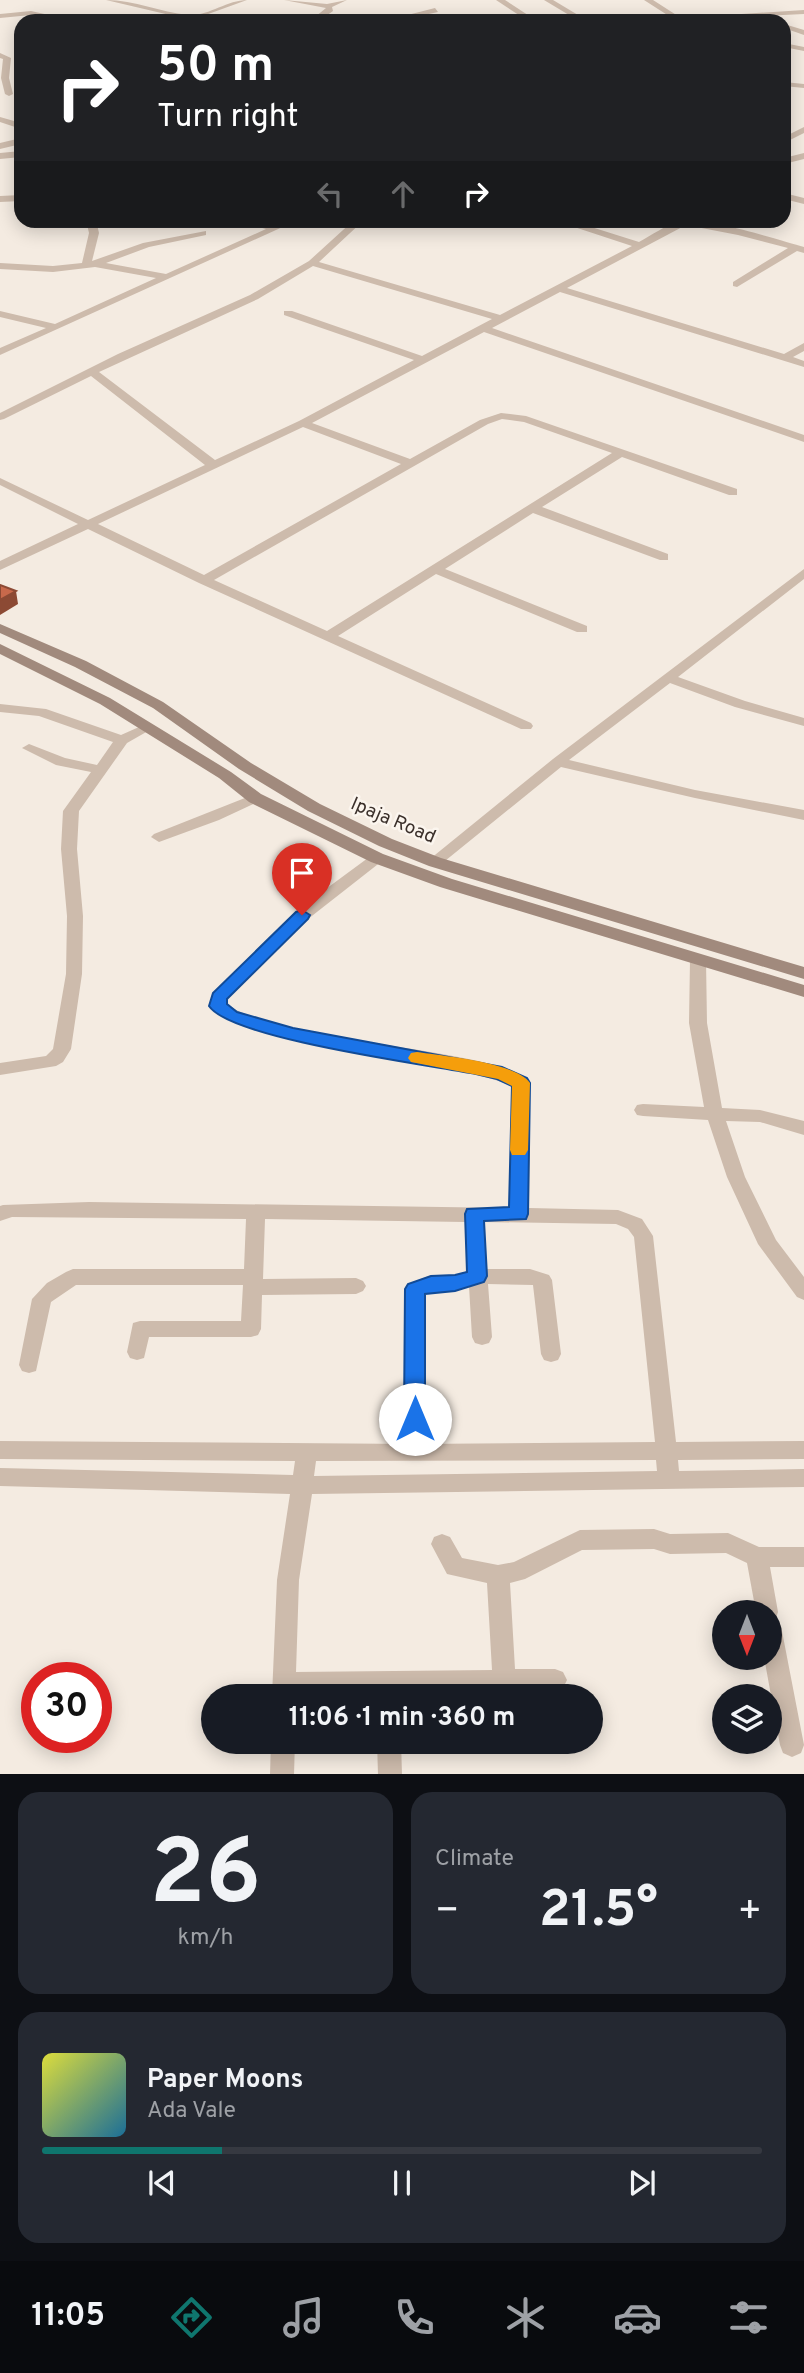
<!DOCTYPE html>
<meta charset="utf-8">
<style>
:root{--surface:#171b24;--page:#242831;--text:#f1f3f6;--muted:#9ea1a6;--line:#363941;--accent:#0f766e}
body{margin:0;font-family:Overpass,sans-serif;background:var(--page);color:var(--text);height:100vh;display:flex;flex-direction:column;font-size:26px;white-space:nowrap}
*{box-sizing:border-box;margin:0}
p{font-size:23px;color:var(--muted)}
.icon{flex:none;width:38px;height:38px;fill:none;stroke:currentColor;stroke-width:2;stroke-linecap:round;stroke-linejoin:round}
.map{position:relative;height:1774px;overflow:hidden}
.panel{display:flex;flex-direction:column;gap:18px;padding:18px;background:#0d0f14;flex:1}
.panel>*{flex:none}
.hud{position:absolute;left:14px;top:14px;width:777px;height:214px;border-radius:21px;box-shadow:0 4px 18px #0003;background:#202124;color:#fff;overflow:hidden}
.needle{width:46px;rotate:180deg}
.buttons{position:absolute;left:712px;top:1600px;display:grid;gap:14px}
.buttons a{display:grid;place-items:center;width:70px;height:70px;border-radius:50%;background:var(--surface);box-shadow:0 4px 18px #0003;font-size:35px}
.speed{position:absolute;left:21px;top:1662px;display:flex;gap:14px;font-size:35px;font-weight:700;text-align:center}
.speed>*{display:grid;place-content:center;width:91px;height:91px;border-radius:50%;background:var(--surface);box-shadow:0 4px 18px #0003;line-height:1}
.speed .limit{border:10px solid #d22;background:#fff;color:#111}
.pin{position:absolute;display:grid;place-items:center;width:60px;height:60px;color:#fff;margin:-72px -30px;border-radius:50% 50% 50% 0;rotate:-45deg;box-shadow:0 0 7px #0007}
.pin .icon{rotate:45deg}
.me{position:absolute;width:77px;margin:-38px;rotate:0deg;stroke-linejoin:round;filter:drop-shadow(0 0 5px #0008)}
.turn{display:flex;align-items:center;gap:24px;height:147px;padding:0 28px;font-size:32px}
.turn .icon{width:91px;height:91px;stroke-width:2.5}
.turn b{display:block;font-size:49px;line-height:60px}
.lanes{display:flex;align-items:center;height:66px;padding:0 28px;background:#0003;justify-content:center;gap:35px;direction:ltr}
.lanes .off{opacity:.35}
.big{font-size:52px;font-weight:700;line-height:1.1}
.panel .widget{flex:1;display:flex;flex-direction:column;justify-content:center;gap:10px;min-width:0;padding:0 24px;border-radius:21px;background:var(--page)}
.panel .dial{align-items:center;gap:0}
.dial b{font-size:91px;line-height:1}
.song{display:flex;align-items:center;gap:21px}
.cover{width:84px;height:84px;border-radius:10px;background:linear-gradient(135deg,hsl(60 70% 55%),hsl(200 70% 35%))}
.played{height:7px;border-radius:4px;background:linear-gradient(90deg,var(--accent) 25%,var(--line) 25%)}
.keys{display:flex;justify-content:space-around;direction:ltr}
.heat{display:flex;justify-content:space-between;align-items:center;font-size:38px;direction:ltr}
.panel .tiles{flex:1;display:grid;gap:18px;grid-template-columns:1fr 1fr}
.widget:last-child{grid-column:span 2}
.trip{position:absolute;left:201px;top:1684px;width:402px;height:70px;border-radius:35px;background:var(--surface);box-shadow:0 4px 18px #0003;font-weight:700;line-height:70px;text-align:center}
.dock{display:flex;height:112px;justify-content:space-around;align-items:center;background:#090b0e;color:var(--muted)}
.dock .icon{width:49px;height:49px}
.dock .on{color:var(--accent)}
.dock b{font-size:32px;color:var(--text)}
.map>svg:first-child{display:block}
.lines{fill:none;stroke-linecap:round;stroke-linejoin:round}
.street{fill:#cdbbac;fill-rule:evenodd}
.secondary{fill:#a18a7d;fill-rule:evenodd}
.shaded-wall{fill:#8c4a34}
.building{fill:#c8694b;stroke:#8c4a34;stroke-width:2}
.route{fill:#1a73e8;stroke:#114b97;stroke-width:2}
.slow{fill:#f59e0b}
.labels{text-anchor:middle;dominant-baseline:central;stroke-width:5;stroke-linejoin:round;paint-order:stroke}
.street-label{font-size:19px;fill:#3b302b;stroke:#fbf5ee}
</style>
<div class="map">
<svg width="804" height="1775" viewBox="0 0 804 1775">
<rect width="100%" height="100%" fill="#f4ebe1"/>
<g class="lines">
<!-- street -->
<g class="street">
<path d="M106,0C135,0 160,12 188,15C207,17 227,0 247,0L200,17L210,21L191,20Z"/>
<path d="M284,0L327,4L347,0L332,7L333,11L319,21H310L326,8Z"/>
<path d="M496,0H505L537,21H528Z"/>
<path d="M544,0H553L588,21H579Z"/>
<path d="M644,0H653L681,18L804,10V14L657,21L672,18Z"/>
<path d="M435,8L438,12L397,21H384Z"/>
<path d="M31,11L67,19L68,21H55L31,15L0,18V14Z"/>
<path d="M784,24L804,30V35L784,28Z"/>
<path d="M784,43L804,47V51L784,47Z"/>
<path d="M0,53L11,58L9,78L13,94L9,96L5,94L1,78L3,59L0,58Z"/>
<path d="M784,82L804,84V88L784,86Z"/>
<path d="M0,117L21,123V129L0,122Z"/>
<path d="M804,127V133L784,143V137Z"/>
<path d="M21,138V144L0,149V143Z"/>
<path d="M21,151V157L0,159V153Z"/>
<path d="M804,153V159L784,164V158Z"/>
<path d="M784,193L804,198V204L784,199Z"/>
<path d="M21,195V201L0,202V196Z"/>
<path d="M86,220H96L99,233L92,261L143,243L206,231V235L149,247L106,263L166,274L266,229L243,223L242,220C252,220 260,224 270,225C279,226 289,220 298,220L0,355V348L46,328L0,317V311L55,324L156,278L95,267L53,272L0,269V263L53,266L82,263L89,233Z"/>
<path d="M354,220H364L319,262L500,315L632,246L553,220H569L639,242C652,235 666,225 679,221C699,215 780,240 804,247V253L797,251L737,287L733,286V282L788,248L738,235L686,225L567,288L784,354L804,343V351L793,357L804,361V367L560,292L492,328L804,435V442L484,332L312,423L410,459L480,420L501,413L526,416L737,489V495H729L622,457L542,507L668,554V560H660L533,513L445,569L587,626V632H577L436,574L338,636L531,723L533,726L531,729H521L199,583L88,529L0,570V561L78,524L0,485V478L88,520L205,465L91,376L4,419L0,420V413L118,354L250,295L309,261ZM313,266L492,319L422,356L292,311H284V315L414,360L299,421L215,460L99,372L258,299ZM502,419L524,422L612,453L327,631L214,580L488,424ZM303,427L401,464L204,575L98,524Z"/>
<path d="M804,569V579L678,677L745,701L804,718V726L735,707L670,683L569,760L695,790L804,810V820L695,798L561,767L440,865H430L427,862L430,859L553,759Z"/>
<path d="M0,704L46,709L121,735L148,723L155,727L127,743L79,811L77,849L83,916L82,974L71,1049L63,1062L56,1066L0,1075V1063L46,1056L53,1049L66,974L67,916L61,849L63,811L91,772L56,765L22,748L29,744L65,758L97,765L113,742L39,716L0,712Z"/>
<path d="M255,794L262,798L260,801L219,820L159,842L151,837L154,834Z"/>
<path d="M377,853L385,858L382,861L308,919L227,999V1004C279,1044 508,1048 530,1083L529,1208L618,1210L642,1219L653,1236L676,1442L804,1441V1459L678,1460L679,1471L804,1469V1487L312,1494L299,1580L296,1672L492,1670L487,1583L447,1574L431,1544L434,1537L442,1534L450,1537L462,1558L498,1565L514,1562L580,1530L654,1529L670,1534L728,1533L759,1547H804V1567H770L778,1612L776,1618L781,1626L804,1745L801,1753L792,1757L783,1753L780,1745L764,1657H770V1612H756L747,1563L726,1553L670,1554L654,1549L582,1550L525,1579L510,1583L515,1669H555L563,1672L567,1680L563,1688L555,1691L272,1696L277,1580L290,1494L0,1486V1468L293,1475L295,1461L0,1459V1441L414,1444L655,1442L634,1237L628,1229L616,1224L484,1222L487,1269H530L549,1275L552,1280L561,1354L558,1360L551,1362L544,1360L541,1354L533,1285L488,1284L492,1337L489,1343L482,1345L475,1343L472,1337L469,1286C454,1291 439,1288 425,1293V1419L422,1425L415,1428L408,1425L405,1419V1289L408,1284L431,1275H455L468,1271L465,1222L265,1219L263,1279L356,1278L363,1281L366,1286L363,1291L356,1294L262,1295L261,1329L258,1335L251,1337H149L144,1358L137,1360L130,1358L127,1352L133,1323L140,1321H241L243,1285H76L51,1302L36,1371L29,1373L22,1371L19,1365L32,1299L47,1283L66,1272L73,1269H244L246,1219L12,1217L0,1221V1206L3,1205L89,1202L510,1208L512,1086C454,1059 237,1046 210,1006L213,993L296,911L372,855ZM656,1460L657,1471L314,1476L316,1461Z"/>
<path d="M698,955L706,960L707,1023L722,1108L760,1110L804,1121V1135L760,1122L726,1121L745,1177L776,1240L804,1277V1300L797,1297L758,1244L727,1177L708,1120L643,1116L637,1115L634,1110L637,1105L643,1104L704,1107L689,1023L690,960Z"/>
<path d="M271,1741H295L294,1775H270Z"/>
<path d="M377,1741H401L402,1775H378Z"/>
</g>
<!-- secondary -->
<g class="secondary">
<path d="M0,624L86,661L163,702L251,763L320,804L392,839L441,858L804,967V979L429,866L379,846L308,811L239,769L153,708L75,667L0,633Z"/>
<path d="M0,644L110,698L231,772L261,794L383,854L452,879L804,985V997L440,887L371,862L249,802L219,778L100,704L0,654Z"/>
</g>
</g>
<!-- shaded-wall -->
<path class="shaded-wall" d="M16,591L18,604L0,615V600Z"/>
<!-- building -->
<path class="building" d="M0,585L16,591L0,600Z"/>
<!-- route -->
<path class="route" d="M302,910L310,915L308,919L227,999V1004L237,1012L293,1028L502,1067L527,1078L530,1083L528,1214L526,1219L484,1221L487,1276L484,1282L455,1291L425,1294V1419L422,1425L415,1427L407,1425L404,1419L405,1289L408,1284L431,1276L455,1275L467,1272L465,1214L467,1209L509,1207L512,1086L497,1079L476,1074C429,1065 231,1039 209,1006L213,993L296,912Z"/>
<!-- slow -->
<path class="slow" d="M417,1052C442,1056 516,1062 530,1083L528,1150L525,1155H512L510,1150L512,1086L498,1079L411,1062L408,1058L411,1053Z"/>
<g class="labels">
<!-- street labels -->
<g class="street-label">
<text transform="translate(393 821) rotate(23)">Ipaja Road</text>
</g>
</g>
</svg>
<div class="buttons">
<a><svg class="needle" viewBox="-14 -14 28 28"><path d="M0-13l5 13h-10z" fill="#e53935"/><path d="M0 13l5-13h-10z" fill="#9ea1a6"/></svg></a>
<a><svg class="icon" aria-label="layers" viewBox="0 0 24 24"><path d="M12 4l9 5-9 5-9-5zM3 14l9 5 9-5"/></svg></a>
</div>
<div class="speed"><div class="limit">30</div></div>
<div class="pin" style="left:302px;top:915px;background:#d93025"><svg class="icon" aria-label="arrive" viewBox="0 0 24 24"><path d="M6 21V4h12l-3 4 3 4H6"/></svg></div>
<svg class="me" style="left:415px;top:1419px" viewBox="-20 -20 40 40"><circle r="19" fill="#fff"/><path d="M0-13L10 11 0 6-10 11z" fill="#1a73e8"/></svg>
<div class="trip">11:06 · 1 min · 360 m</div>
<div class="hud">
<div class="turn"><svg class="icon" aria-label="right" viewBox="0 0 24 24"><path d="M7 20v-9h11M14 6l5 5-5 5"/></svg><div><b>50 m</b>Turn right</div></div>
<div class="lanes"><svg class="icon off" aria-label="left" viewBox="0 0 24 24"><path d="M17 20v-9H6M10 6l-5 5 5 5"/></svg><svg class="icon off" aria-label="ahead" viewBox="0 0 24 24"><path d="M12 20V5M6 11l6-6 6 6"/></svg><svg class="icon" aria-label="right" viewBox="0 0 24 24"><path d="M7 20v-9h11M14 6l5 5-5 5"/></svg></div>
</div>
</div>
<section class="panel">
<div class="tiles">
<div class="widget dial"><b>26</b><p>km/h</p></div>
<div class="widget"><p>Climate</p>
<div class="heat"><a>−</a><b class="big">21.5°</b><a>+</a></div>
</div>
<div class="widget">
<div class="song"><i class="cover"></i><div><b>Paper Moons</b><p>Ada Vale</p></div></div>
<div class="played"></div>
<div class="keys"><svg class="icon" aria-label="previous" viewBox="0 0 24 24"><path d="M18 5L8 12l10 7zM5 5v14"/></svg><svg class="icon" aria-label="pause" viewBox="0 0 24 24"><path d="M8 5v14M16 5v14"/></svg><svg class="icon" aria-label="next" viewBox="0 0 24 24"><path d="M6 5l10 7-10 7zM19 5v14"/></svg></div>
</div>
</div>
</section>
<nav class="dock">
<b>11:05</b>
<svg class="icon on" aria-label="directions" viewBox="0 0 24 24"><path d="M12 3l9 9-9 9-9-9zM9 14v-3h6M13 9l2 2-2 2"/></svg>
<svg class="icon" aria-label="music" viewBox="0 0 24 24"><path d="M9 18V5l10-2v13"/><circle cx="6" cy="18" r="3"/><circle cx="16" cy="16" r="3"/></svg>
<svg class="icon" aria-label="phone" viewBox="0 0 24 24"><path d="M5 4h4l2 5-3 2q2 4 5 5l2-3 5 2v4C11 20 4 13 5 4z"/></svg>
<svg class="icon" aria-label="climate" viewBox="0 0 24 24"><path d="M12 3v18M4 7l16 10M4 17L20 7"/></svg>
<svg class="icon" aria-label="car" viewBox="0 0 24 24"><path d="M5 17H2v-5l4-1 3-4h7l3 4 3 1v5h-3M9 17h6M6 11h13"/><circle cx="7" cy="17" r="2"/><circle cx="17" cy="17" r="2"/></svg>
<svg class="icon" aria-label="filters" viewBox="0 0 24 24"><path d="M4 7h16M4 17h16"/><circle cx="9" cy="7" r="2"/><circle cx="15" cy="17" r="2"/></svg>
</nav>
